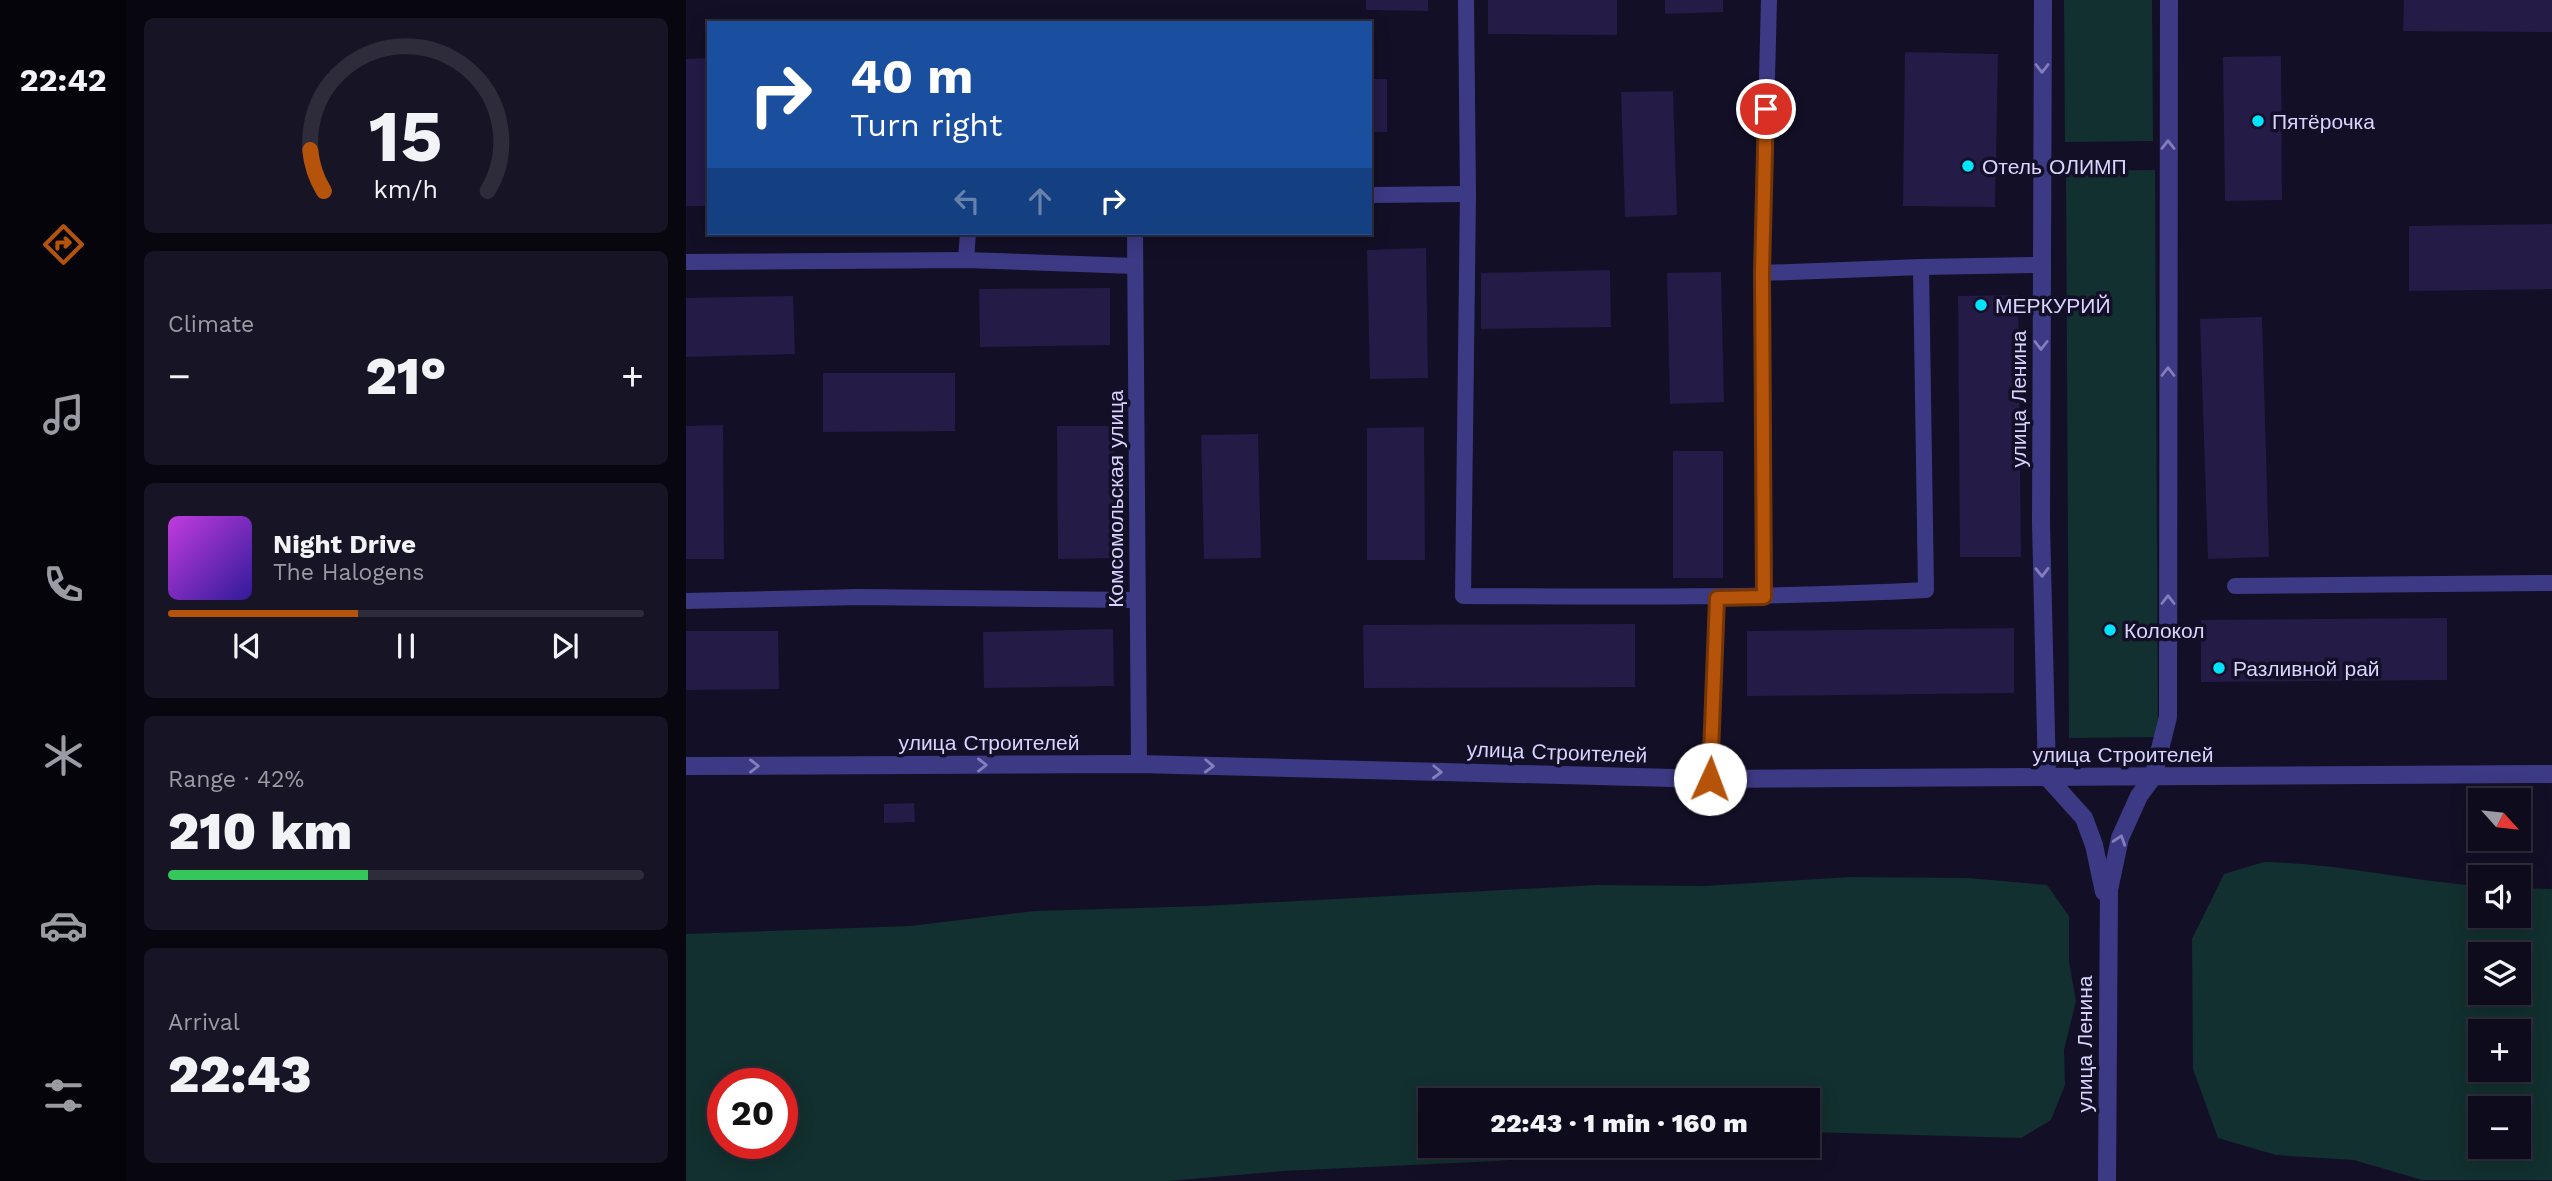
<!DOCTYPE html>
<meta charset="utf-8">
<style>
:root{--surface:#0e0b1c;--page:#171425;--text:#f1f3f6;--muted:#9b9ba3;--line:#2e2b3b;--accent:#b45309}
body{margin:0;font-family:"Work Sans",sans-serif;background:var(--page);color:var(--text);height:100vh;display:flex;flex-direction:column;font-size:26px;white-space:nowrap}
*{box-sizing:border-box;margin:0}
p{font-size:23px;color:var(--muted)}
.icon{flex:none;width:38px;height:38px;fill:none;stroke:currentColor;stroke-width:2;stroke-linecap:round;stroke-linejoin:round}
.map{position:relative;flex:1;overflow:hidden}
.panel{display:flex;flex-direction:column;gap:18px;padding:18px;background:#08060f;width:560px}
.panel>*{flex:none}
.banner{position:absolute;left:21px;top:21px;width:665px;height:214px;border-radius:0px;box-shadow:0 4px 18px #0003,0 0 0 2px var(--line);background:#1a4fa0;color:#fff;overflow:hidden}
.needle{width:46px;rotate:117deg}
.tools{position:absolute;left:1782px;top:788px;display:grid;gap:14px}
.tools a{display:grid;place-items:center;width:63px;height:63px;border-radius:0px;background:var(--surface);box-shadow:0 4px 18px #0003,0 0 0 2px var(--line);font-size:35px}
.speed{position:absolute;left:21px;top:1068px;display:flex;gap:14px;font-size:35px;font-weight:700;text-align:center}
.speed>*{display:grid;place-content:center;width:91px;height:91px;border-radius:50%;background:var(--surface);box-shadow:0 4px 18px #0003,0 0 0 2px var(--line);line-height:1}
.speed .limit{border:10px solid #d22;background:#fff;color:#111}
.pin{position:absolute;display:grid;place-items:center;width:60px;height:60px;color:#fff;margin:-30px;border:4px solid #fff;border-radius:50%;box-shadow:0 2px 7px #0007}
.me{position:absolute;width:77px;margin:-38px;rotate:2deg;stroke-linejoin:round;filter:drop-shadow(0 0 5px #0008)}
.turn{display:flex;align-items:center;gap:24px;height:147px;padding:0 28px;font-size:32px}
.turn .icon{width:91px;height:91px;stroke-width:2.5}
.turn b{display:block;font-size:49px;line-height:60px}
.lanes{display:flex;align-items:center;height:66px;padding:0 28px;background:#0003;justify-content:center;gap:35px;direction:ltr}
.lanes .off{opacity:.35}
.big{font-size:52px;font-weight:800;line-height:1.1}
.panel .tile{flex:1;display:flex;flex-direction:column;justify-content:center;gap:10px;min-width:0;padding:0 24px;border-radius:10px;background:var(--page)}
.panel .dial{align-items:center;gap:0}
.dial svg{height:182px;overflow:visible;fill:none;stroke:var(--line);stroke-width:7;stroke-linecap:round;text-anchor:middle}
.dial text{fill:var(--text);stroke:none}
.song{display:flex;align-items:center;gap:21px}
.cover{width:84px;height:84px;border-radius:10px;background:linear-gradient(135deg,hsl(290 70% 55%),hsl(250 70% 35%))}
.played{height:7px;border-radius:4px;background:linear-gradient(90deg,var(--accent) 40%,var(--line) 40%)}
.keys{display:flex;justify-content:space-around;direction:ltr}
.heat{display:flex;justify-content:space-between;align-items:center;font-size:38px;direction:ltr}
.charge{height:10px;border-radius:5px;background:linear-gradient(90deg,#34c759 42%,var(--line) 0)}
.trip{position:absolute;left:732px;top:1088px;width:402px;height:70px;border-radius:0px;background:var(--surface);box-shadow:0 4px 18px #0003,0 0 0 2px var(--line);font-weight:800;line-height:70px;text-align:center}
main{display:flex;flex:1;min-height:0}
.tab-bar{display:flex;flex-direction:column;width:126px;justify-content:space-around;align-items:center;background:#06040b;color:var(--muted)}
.tab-bar .icon{width:49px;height:49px}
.tab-bar .active{color:var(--accent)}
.tab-bar b{font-size:32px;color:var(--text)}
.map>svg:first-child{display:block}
.green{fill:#12302f;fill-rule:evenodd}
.building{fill:#241b47}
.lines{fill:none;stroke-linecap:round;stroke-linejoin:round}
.service{stroke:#3d3a85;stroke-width:16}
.tertiary{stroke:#3d3a85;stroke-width:18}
.oneway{stroke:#837fbc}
.route-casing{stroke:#753606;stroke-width:18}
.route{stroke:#b45309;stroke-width:12}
.poi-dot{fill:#00e5ff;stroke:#130f26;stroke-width:2.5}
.labels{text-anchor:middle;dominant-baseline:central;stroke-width:7;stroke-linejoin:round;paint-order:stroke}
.poi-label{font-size:21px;fill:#d9d4ff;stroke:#130f26;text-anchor:start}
.street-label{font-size:21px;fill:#d9d4ff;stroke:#130f26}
</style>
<main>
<nav class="tab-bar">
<b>22:42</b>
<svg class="icon active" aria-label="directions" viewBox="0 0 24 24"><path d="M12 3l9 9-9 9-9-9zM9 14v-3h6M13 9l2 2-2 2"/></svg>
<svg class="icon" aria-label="music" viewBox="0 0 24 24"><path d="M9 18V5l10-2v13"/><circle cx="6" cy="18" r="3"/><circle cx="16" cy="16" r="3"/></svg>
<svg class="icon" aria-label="phone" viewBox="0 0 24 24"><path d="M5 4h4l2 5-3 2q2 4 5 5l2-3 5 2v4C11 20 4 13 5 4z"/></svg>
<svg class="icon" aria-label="climate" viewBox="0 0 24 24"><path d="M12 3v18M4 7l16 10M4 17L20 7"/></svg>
<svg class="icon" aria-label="car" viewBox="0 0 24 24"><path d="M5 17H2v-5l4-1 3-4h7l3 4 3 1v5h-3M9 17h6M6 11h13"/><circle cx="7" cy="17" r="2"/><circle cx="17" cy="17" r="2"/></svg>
<svg class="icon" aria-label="filters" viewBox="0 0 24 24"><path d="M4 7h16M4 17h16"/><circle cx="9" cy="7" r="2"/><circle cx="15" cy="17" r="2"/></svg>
</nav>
<section class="panel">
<div class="tile dial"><svg viewBox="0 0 100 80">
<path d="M14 69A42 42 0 1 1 86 69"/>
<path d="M14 69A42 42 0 0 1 8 51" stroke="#b45309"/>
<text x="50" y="56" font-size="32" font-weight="700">15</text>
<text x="50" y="72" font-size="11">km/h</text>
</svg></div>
<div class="tile"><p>Climate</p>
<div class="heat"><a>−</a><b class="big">21°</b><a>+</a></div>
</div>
<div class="tile">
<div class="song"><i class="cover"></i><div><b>Night Drive</b><p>The Halogens</p></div></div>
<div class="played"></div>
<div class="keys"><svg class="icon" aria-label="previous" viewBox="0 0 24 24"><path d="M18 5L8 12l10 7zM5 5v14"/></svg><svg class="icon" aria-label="pause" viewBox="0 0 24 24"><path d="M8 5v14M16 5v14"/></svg><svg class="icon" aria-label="next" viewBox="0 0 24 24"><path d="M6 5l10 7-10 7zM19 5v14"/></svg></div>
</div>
<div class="tile"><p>Range · 42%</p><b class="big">210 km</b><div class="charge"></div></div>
<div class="tile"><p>Arrival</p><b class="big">22:43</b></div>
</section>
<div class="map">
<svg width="1866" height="1181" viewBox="0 0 1866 1181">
<rect width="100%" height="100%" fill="#130f26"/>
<!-- green -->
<g class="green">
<path d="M1378,0H1466L1467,141L1379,142Z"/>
<path d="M1469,170L1472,737L1383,738L1380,171Z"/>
<path d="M1578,862C1651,863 1721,881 1794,886V915H1832V888L1866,889V1180H1736L1668,1160L1590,1155L1532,1138L1507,1069L1506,939L1538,874ZM1794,954H1832V992H1794ZM1794,1031H1832V1069H1794ZM1794,1108H1832V1146H1794Z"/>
<path d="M1164,877L1282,878L1361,885L1383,916V962L1390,1001L1378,1050L1379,1085L1365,1120L1335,1138L1122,1132V1101H744V1146H969L812,1161L597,1171L482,1181H0V934L224,926L349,911L518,906L911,885L1018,886ZM37,1083H96V1143H37Z"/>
</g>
<!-- building -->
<g class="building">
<path d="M680,0H742V11L680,10Z"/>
<path d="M802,0H931V35L802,34Z"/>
<path d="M979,0H1037V12L979,14Z"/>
<path d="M1718,0H1866V32L1717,31Z"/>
<path d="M1219,52L1312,54L1309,207L1217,206Z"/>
<path d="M1595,56L1596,200L1539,201L1537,57Z"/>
<path d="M23,58V206H0V59Z"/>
<rect x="684" y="79" width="17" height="53"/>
<path d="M987,91L991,215L939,217L935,92Z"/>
<path d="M1866,224V289L1723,291V226Z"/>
<path d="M740,248L742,378L684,379L681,250Z"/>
<path d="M924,270L925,327L795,329V273Z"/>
<path d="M1035,272L1038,402L984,404L981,273Z"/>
<path d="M424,288V345L294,347L293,289Z"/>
<path d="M1332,295L1335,557H1274L1272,296Z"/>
<path d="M107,296L109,354L0,357V298Z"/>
<path d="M1576,317L1583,557L1522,559L1514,319Z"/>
<path d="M137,373H269V431L137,432Z"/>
<path d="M37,425L38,559H0V426Z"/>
<path d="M371,426H428L429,558L372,559Z"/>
<path d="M738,427L739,560H681V428Z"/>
<path d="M572,434L575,558L518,559L515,435Z"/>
<rect x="987" y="451" width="50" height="127"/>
<path d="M1761,618V680L1515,682V620Z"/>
<path d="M949,624V687L678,688L677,625Z"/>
<path d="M1328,628V693L1061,696V631Z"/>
<path d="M427,629L428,686L298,688L297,632Z"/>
<path d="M0,631H92L93,689L0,690Z"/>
<path d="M228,803L229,822L198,823V804Z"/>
</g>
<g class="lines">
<!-- service -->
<g class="service">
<path d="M780,0L782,194L777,596C932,597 1086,598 1240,590L1235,267L1076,273L1078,597"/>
<path d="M684,195L782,194"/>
<path d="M449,233L453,764"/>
<path d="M280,260L282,233"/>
<path d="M0,262L280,260L449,266"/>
<path d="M1235,267L1355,265"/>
<path d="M1076,273L1083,0"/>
<path d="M1549,586L1866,583"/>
<path d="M0,601L173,597L450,600"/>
<path d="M1024,779L1031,598"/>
</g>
<!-- tertiary -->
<g class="tertiary">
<path d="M1357,0L1355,523L1361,777L1398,818L1408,845L1418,892"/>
<path d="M0,766L453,764L1024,779L1866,774"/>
<path d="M1421,1181L1423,890L1434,838L1453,796L1467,777L1482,717L1483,0"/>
</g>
</g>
<!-- one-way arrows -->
<defs><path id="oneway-chevron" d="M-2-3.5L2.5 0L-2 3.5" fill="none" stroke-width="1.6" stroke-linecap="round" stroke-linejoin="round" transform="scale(1.75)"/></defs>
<g class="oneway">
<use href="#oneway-chevron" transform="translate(1356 68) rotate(90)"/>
<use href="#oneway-chevron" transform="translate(1482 145) rotate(-90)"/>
<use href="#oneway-chevron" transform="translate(1355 345) rotate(90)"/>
<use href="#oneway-chevron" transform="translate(1482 372) rotate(-90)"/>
<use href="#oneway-chevron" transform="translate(1356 572) rotate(89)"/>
<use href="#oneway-chevron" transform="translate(1482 600) rotate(-90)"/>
<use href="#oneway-chevron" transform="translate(296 765)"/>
<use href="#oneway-chevron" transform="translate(68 766)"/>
<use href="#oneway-chevron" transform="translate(523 766) rotate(2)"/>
<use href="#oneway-chevron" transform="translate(751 772) rotate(2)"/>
<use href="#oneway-chevron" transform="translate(1434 840) rotate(-72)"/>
</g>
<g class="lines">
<!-- route casing -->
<g class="route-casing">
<path id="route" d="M1024,779L1031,598L1078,597L1076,273L1080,109"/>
</g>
<!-- route -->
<use href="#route" class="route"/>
</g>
<!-- markers -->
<g class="poi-dot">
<circle cx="1572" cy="121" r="7"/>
<circle cx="1282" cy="166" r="7"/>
<circle cx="1295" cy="305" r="7"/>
<circle cx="1424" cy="630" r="7"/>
<circle cx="1533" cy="668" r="7"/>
</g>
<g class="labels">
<!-- poi labels -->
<g class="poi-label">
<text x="1586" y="121">Пятёрочка</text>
<text x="1296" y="166">Отель ОЛИМП</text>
<text x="1309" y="305">МЕРКУРИЙ</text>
<text x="1438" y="630">Колокол</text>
<text x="1547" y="668">Разливной рай</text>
</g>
<!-- street labels -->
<g class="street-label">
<text transform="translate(1332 399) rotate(-90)">улица Ленина</text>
<text transform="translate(429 499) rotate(-90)">Комсомольская улица</text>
<text x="303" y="742">улица Строителей</text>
<text transform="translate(871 752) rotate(2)">улица Строителей</text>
<text x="1437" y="754">улица Строителей</text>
<text transform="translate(1398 1044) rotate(-90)">улица Ленина</text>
</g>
</g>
</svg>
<div class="tools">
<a><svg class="needle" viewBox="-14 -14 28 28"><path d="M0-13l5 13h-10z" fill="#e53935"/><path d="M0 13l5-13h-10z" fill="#9b9ba3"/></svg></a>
<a><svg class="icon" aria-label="sound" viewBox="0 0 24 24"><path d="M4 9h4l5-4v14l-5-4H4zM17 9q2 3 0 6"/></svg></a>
<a><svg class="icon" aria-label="layers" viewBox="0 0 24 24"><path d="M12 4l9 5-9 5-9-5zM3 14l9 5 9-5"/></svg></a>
<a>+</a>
<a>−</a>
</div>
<div class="speed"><div class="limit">20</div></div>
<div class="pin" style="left:1080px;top:109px;background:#d93025"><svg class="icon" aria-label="arrive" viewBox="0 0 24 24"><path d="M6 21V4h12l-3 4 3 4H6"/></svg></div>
<svg class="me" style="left:1024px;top:779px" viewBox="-20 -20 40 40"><circle r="19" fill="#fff"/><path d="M0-13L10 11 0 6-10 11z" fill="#b45309"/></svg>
<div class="trip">22:43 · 1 min · 160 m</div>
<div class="banner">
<div class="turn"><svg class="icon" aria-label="right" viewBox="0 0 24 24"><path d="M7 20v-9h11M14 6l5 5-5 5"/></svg><div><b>40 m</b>Turn right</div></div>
<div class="lanes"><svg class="icon off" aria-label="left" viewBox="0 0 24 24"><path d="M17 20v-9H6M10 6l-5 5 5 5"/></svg><svg class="icon off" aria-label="ahead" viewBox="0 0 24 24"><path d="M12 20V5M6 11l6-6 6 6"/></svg><svg class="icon" aria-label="right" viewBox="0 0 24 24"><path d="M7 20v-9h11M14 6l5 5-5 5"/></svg></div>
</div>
</div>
</main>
